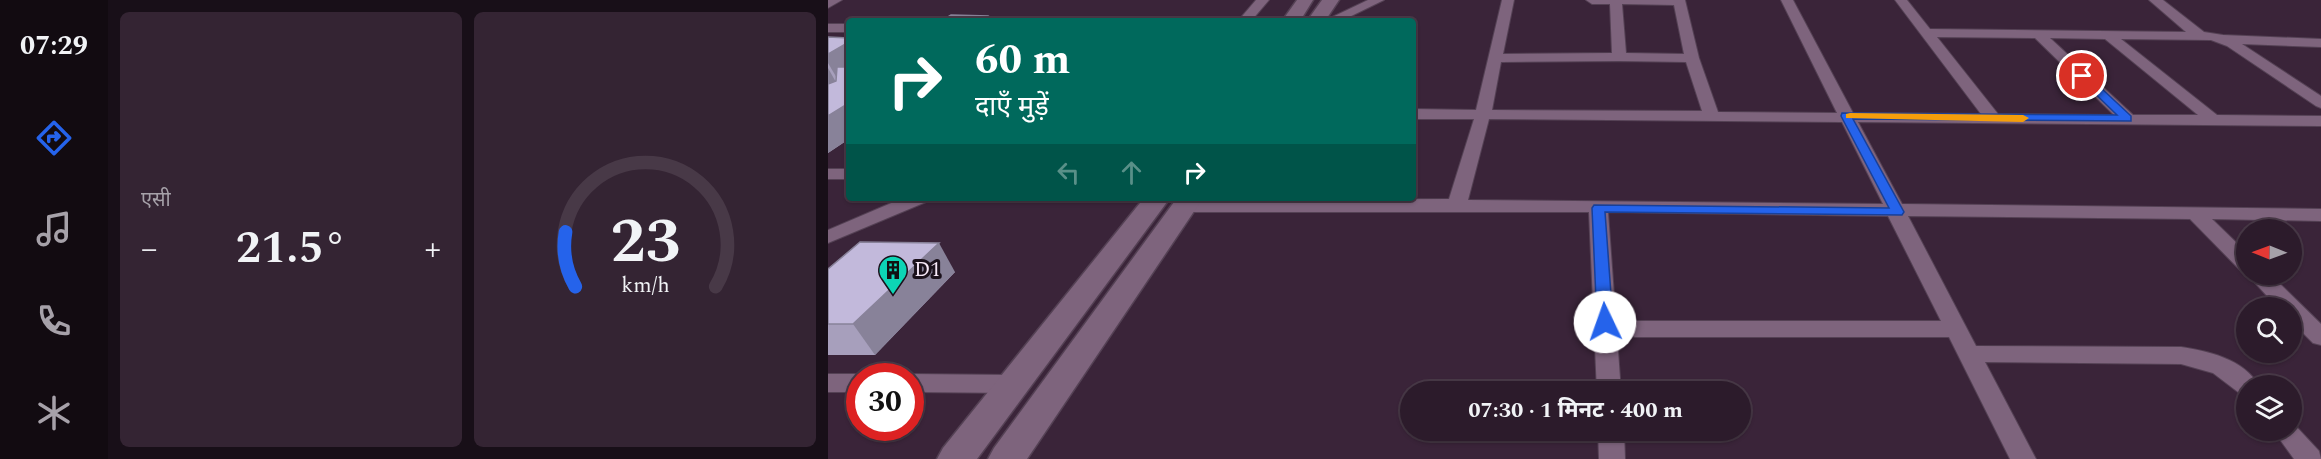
<!DOCTYPE html>
<html lang="hi">
<meta charset="utf-8">
<style>
:root{--surface:#2c1b2b;--page:#342433;--text:#f1f3f6;--muted:#a6a1a9;--line:#483947;--accent:#2563eb}
body{margin:0;font-family:Spectral,"Noto Sans Devanagari",serif;background:var(--page);color:var(--text);height:100vh;display:flex;flex-direction:column;font-size:22px;white-space:nowrap}
*{box-sizing:border-box;margin:0}
p{font-size:20px;color:var(--muted)}
.icon{flex:none;width:33px;height:33px;fill:none;stroke:currentColor;stroke-width:2;stroke-linecap:round;stroke-linejoin:round}
.map{position:relative;flex:1;overflow:hidden}
.panel{display:flex;flex-direction:column;gap:12px;padding:12px;background:#180f18;width:720px}
.panel>*{flex:none}
.hud{position:absolute;left:18px;top:18px;width:570px;height:183px;border-radius:6px;box-shadow:0 2px 4px #0004,0 0 0 2px var(--line);background:#00695c;color:#fff;overflow:hidden}
.needle{width:39px;rotate:271deg}
.tools{position:absolute;left:1408px;top:219px;display:grid;gap:12px}
.tools a{display:grid;place-items:center;width:66px;height:66px;border-radius:50%;background:var(--surface);box-shadow:0 2px 4px #0004,0 0 0 2px var(--line);font-size:30px}
.speed{position:absolute;left:18px;top:363px;display:flex;gap:12px;font-size:30px;font-weight:700;text-align:center}
.speed>*{display:grid;place-content:center;width:78px;height:78px;border-radius:50%;background:var(--surface);box-shadow:0 2px 4px #0004,0 0 0 2px var(--line);line-height:1}
.speed .limit{border:9px solid #d22;background:#fff;color:#111}
.pin{position:absolute;display:grid;place-items:center;width:51px;height:51px;color:#fff;margin:-26px;border:3px solid #fff;border-radius:50%;box-shadow:0 2px 6px #0007}
.me{position:absolute;width:66px;margin:-33px;rotate:357deg;stroke-linejoin:round;filter:drop-shadow(0 0 4px #0008)}
.turn{display:flex;align-items:center;gap:21px;height:126px;padding:0 30px;font-size:27px}
.turn .icon{width:78px;height:78px;stroke-width:2.5}
.turn b{display:block;font-size:42px;line-height:51px}
.lanes{display:flex;align-items:center;height:57px;padding:0 30px;background:#0003;justify-content:center;gap:30px;direction:ltr}
.lanes .off{opacity:.35}
.big{font-size:45px;font-weight:700;line-height:1.1}
.panel .widget{flex:1;display:flex;flex-direction:column;justify-content:center;gap:9px;min-width:0;padding:0 21px;border-radius:9px;background:var(--page)}
.panel .dial{align-items:center;gap:0}
.dial svg{height:156px;overflow:visible;fill:none;stroke:var(--line);stroke-width:7;stroke-linecap:round;text-anchor:middle}
.dial text{fill:var(--text);stroke:none}
.heat{display:flex;justify-content:space-between;align-items:center;font-size:33px;direction:ltr}
.panel .tiles{flex:1;display:grid;gap:12px;grid-template-columns:repeat(2,1fr)}
.trip{position:absolute;left:572px;top:381px;width:351px;height:60px;border-radius:30px;background:var(--surface);box-shadow:0 2px 4px #0004,0 0 0 2px var(--line);font-weight:700;line-height:60px;text-align:center}
main{display:flex;flex:1;min-height:0}
.tabs{display:flex;flex-direction:column;width:108px;justify-content:space-around;align-items:center;background:#120b11;color:var(--muted)}
.tabs .icon{width:42px;height:42px}
.tabs .active{color:var(--accent)}
.tabs b{font-size:27px;color:var(--text)}
.map>svg:first-child{display:block}
.lines{fill:none;stroke-linecap:round;stroke-linejoin:round}
.street-casing{stroke:#544154;stroke-width:2}
.secondary-casing{stroke:#544154;stroke-width:3}
.street{fill:#7e647d;fill-rule:evenodd}
.secondary{fill:#7e647d;fill-rule:evenodd}
.wall{fill:#a79fbc}
.shaded-wall{fill:#888299}
.building{fill:#c2b9db;stroke:#888299;stroke-width:1.5}
.route{fill:#2563eb;stroke:#184099;stroke-width:1.5}
.slow{fill:#f59e0b}
.labels{text-anchor:middle;dominant-baseline:central;stroke-width:6;stroke-linejoin:round;paint-order:stroke}
.poi-label{font-size:21px;fill:#f7e8f7;stroke:#1b111b;text-anchor:start}
</style>
<main>
<nav class="tabs">
<b>07:29</b>
<svg class="icon active" aria-label="directions" viewBox="0 0 24 24"><path d="M12 3l9 9-9 9-9-9zM9 14v-3h6M13 9l2 2-2 2"/></svg>
<svg class="icon" aria-label="music" viewBox="0 0 24 24"><path d="M9 18V5l10-2v13"/><circle cx="6" cy="18" r="3"/><circle cx="16" cy="16" r="3"/></svg>
<svg class="icon" aria-label="phone" viewBox="0 0 24 24"><path d="M5 4h4l2 5-3 2q2 4 5 5l2-3 5 2v4C11 20 4 13 5 4z"/></svg>
<svg class="icon" aria-label="climate" viewBox="0 0 24 24"><path d="M12 3v18M4 7l16 10M4 17L20 7"/></svg>
</nav>
<section class="panel">
<div class="tiles">
<div class="widget"><p>एसी</p>
<div class="heat"><a>−</a><b class="big">21.5°</b><a>+</a></div>
</div>
<div class="widget dial"><svg viewBox="0 0 100 80">
<path d="M14 69A42 42 0 1 1 86 69"/>
<path d="M14 69A42 42 0 0 1 9 41" stroke="#2563eb"/>
<text x="50" y="56" font-size="32" font-weight="700">23</text>
<text x="50" y="72" font-size="11">km/h</text>
</svg></div>
</div>
</section>
<div class="map">
<svg width="1493" height="459" viewBox="0 0 1493 459">
<rect width="100%" height="100%" fill="#3a2439"/>
<g class="lines">
<!-- street casing -->
<g class="street-casing">
<g id="street">
<path d="M0,0H14L0,8Z"/>
<path d="M428,0H441L423,21H410Z"/>
<path d="M540,0H556L513,21H496Z"/>
<path d="M674,0H686L675,54L784,53L782,4H764L758,0H857L871,58L890,112L1009,113L953,0H965L1025,113L1153,114L1067,0H1079L1102,29L1358,32L1321,0H1335L1376,32L1395,35L1493,39V47L1414,44L1493,96V108L1488,106L1399,46L1383,40L1293,39L1389,115L1493,116V126L1030,122L1074,204L1493,209V221L1384,219L1419,253V271L1412,270L1362,219L1080,216L1148,346L1353,347C1380,351 1416,359 1431,386H1419V395L1410,392L1385,373L1353,364L1157,362L1208,459H1182L1121,337H807L799,334L796,329L799,324L807,321H1113L1060,216L780,212L793,392H769L761,212H356L349,210L347,206L349,202L356,200L621,199L646,119H585V109L648,110ZM794,4L846,5L856,54L798,53ZM1109,37L1207,38L1286,115L1170,114ZM1222,38L1277,39L1370,115H1305ZM791,61L858,62L874,111L664,110L673,62ZM661,119L1014,122L1055,204L640,200Z"/>
<rect x="0" y="24" width="21" height="8"/>
<rect x="0" y="169" width="21" height="10"/>
<path d="M75,198H100L98,202L0,243V230Z"/>
<path d="M1419,274H1442L1493,324V345L1485,343L1464,322V308H1450Z"/>
<path d="M0,374H32L40,376H32V392H0Z"/>
<path d="M82,374L187,375L196,378L199,384L196,390L187,393L82,392V376H74Z"/>
<path d="M1464,422L1491,451L1493,459H1466L1445,430H1464Z"/>
<path d="M770,430H796L797,459H771Z"/>
</g>
</g>
<!-- secondary casing -->
<g class="secondary-casing">
<g id="secondary">
<path d="M469,0H485L472,21H454Z"/>
<path d="M494,0H511L497,21H479Z"/>
<path d="M316,198H342L149,459H109L115,448Z"/>
<path d="M349,198H375L199,459H160L166,448Z"/>
</g>
</g>
<!-- street -->
<use href="#street" class="street"/>
<!-- secondary -->
<use href="#secondary" class="secondary"/>
</g>
<!-- wall -->
<g class="wall">
<path d="M0,37L21,38V139L0,153Z"/>
<path d="M0,269L127,272L47,355H0Z"/>
</g>
<!-- shaded-wall -->
<g class="shaded-wall">
<path d="M159,16L161,21H151Z"/>
<path d="M21,42V74L10,80L0,63V54Z"/>
<path d="M0,68L14,93L0,100Z"/>
<path d="M21,103V139L0,153V116Z"/>
<path d="M111,243L127,272L47,355L25,324Z"/>
</g>
<!-- building -->
<g class="building">
<path d="M123,15L159,16L151,21H113Z"/>
<path d="M0,37L21,38V42L0,54Z"/>
<path d="M9,67H21V103L0,116V84L8,81Z"/>
<path d="M32,242L111,243L25,324H0V269Z"/>
</g>
<!-- route -->
<path class="route" d="M1251,74H1258L1303,116V121L1025,119L1076,212L1074,215L777,212L785,322L782,326H771L769,322L764,208L766,205L1061,208L1013,116L1014,113L1289,115L1251,78Z"/>
<!-- slow -->
<path class="slow" d="M1022,113L1195,115L1201,118L1195,122L1018,118V114Z"/>
<!-- icons -->
<defs>
<g id="building-pin" transform="scale(1.5)"><path d="M0 17L-7.5 6A9.5 9.5 0 1 1 7.5 6Z" fill="#0dd5b5" stroke="#1b111b"/><path d="M-4-6H4V6H1V3H-1V6H-4ZM-2.5-4.3h1.7v1.8h-1.7ZM.8-4.3h1.7v1.8H.8ZM-2.5-1h1.7V.8h-1.7ZM.8-1h1.7V.8H.8Z" fill="#111"/></g>
</defs>
<g fill-rule="evenodd">
<use href="#building-pin" x="65" y="270"/>
</g>
<g class="labels">
<!-- poi labels -->
<g class="poi-label">
<text x="86" y="270">D1</text>
</g>
</g>
</svg>
<div class="tools">
<a><svg class="needle" viewBox="-14 -14 28 28"><path d="M0-13l5 13h-10z" fill="#e53935"/><path d="M0 13l5-13h-10z" fill="#a6a1a9"/></svg></a>
<a><svg class="icon" aria-label="search" viewBox="0 0 24 24"><circle cx="10" cy="10" r="6"/><path d="M15 15l6 6"/></svg></a>
<a><svg class="icon" aria-label="layers" viewBox="0 0 24 24"><path d="M12 4l9 5-9 5-9-5zM3 14l9 5 9-5"/></svg></a>
</div>
<div class="speed"><div class="limit">30</div></div>
<div class="pin" style="left:1254px;top:76px;background:#d93025"><svg class="icon" aria-label="arrive" viewBox="0 0 24 24"><path d="M6 21V4h12l-3 4 3 4H6"/></svg></div>
<svg class="me" style="left:777px;top:322px" viewBox="-20 -20 40 40"><circle r="19" fill="#fff"/><path d="M0-13L10 11 0 6-10 11z" fill="#2563eb"/></svg>
<div class="trip">07:30 · 1 मिनट · 400 m</div>
<div class="hud">
<div class="turn"><svg class="icon" aria-label="right" viewBox="0 0 24 24"><path d="M7 20v-9h11M14 6l5 5-5 5"/></svg><div><b>60 m</b>दाएँ मुड़ें</div></div>
<div class="lanes"><svg class="icon off" aria-label="left" viewBox="0 0 24 24"><path d="M17 20v-9H6M10 6l-5 5 5 5"/></svg><svg class="icon off" aria-label="ahead" viewBox="0 0 24 24"><path d="M12 20V5M6 11l6-6 6 6"/></svg><svg class="icon" aria-label="right" viewBox="0 0 24 24"><path d="M7 20v-9h11M14 6l5 5-5 5"/></svg></div>
</div>
</div>
</main>
